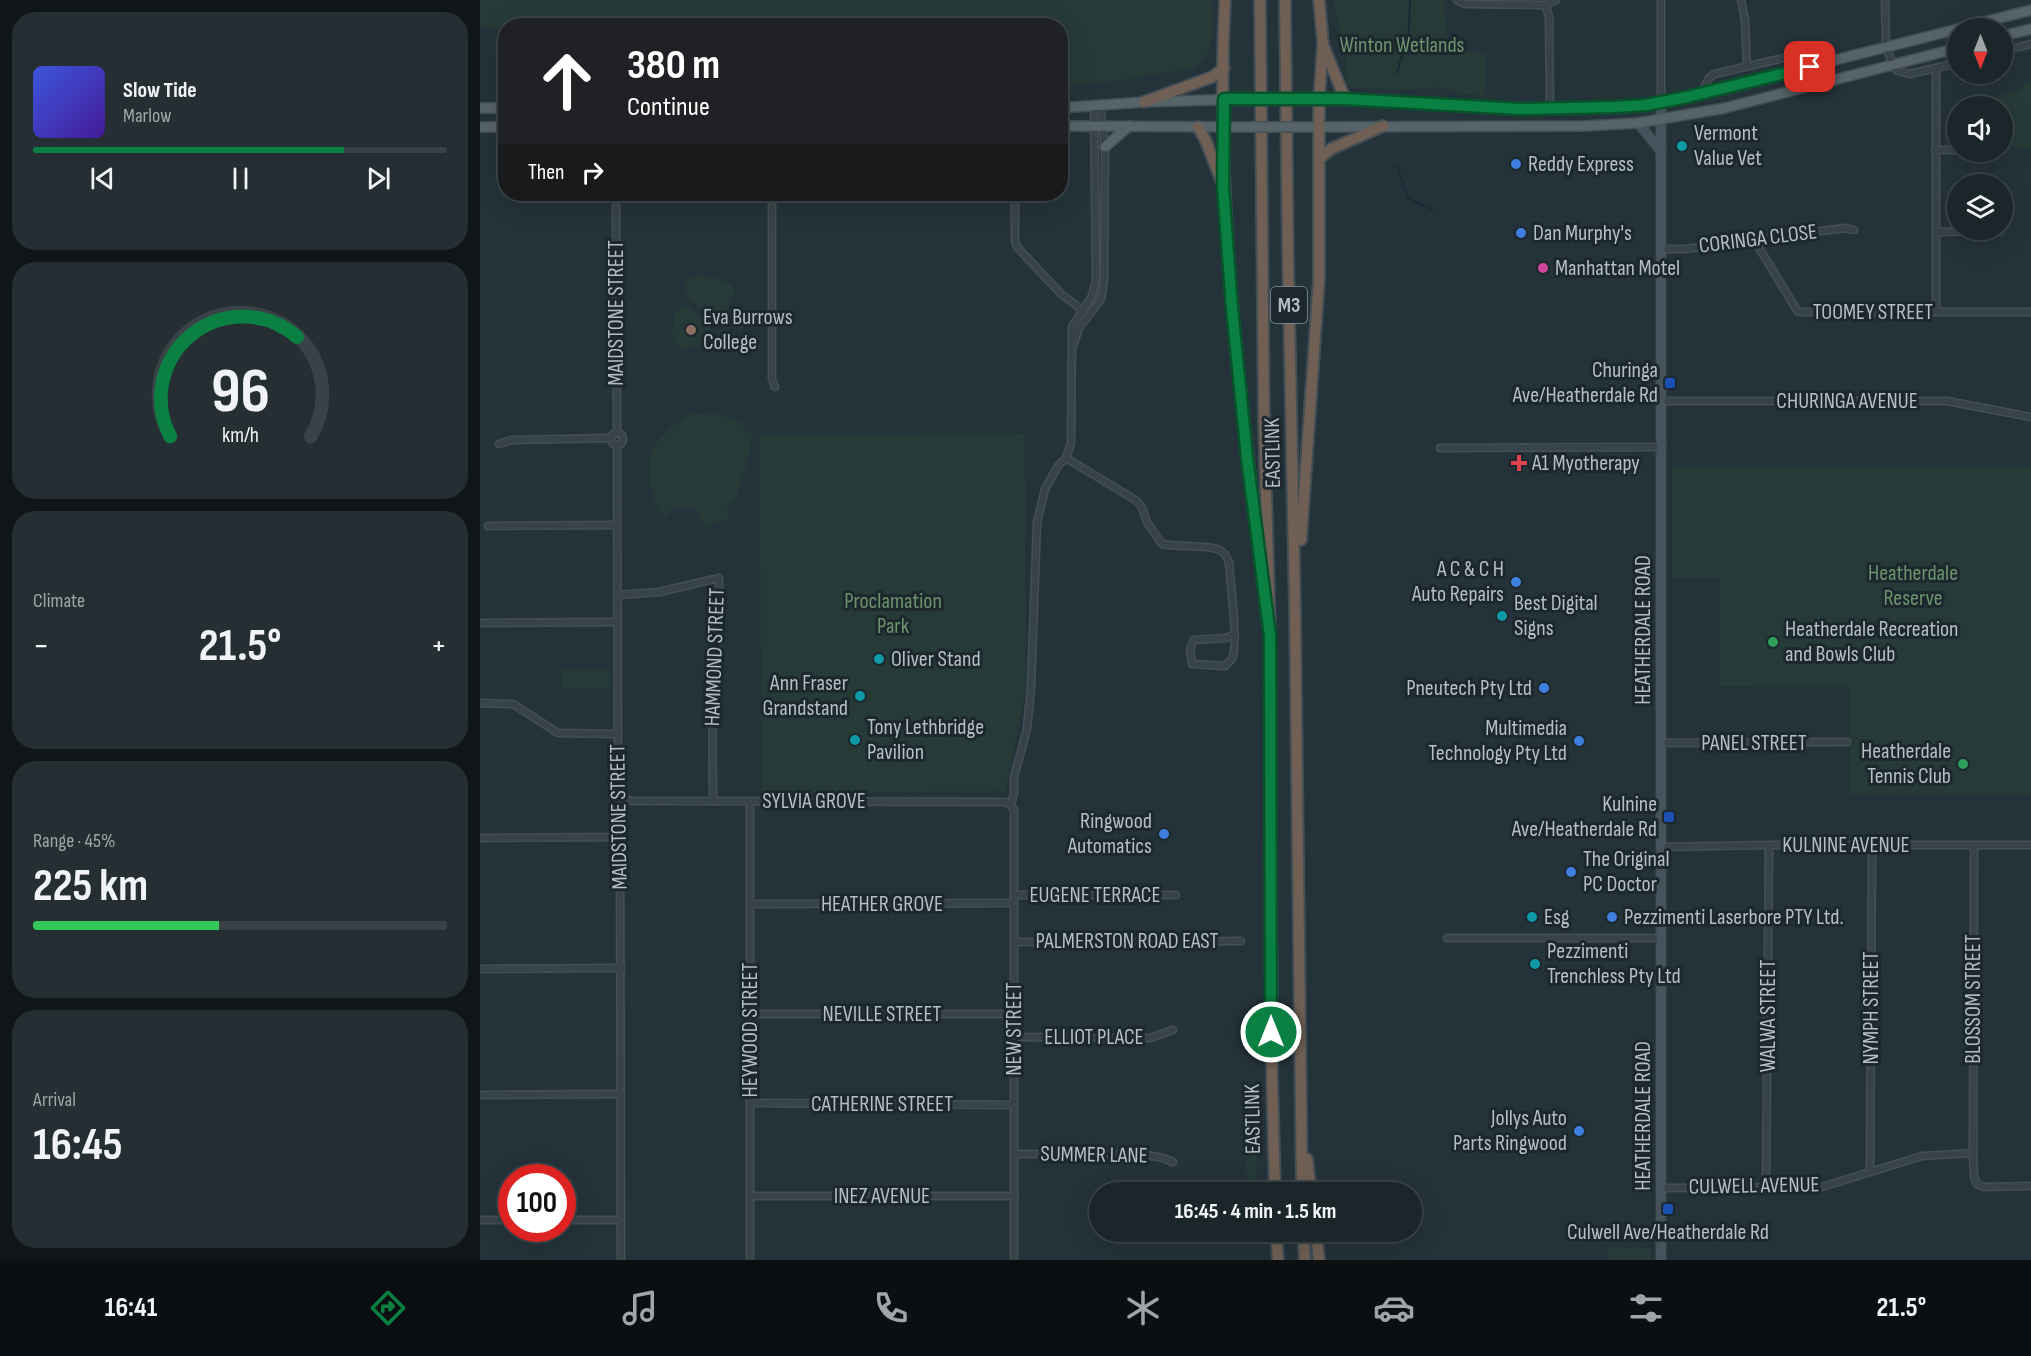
<!DOCTYPE html>
<meta charset="utf-8">
<style>
:root{--surface:#1b262b;--page:#242e33;--text:#f1f3f6;--muted:#a0a5a9;--line:#394347;--accent:#0b8043}
body{margin:0;font-family:"Sofia Sans Condensed",sans-serif;background:var(--page);color:var(--text);height:100vh;display:flex;flex-direction:column;font-size:22px;white-space:nowrap}
*{box-sizing:border-box;margin:0}
p{font-size:20px;color:var(--muted)}
.icon{flex:none;width:33px;height:33px;fill:none;stroke:currentColor;stroke-width:2;stroke-linecap:round;stroke-linejoin:round}
.map{position:relative;flex:1;overflow:hidden}
.side{display:flex;flex-direction:column;gap:12px;padding:12px;background:#0f1518;width:480px}
.side>*{flex:none}
.top-card{position:absolute;left:18px;top:18px;width:570px;height:183px;border-radius:24px;box-shadow:0 6px 24px #0002,0 0 0 2px var(--line);background:#202124;color:#fff;overflow:hidden}
.needle{width:39px;rotate:180deg}
.tools{position:absolute;left:1467px;top:18px;display:grid;gap:12px}
.tools a{display:grid;place-items:center;width:66px;height:66px;border-radius:50%;background:var(--surface);box-shadow:0 6px 24px #0002,0 0 0 2px var(--line);font-size:30px}
.speed{position:absolute;left:18px;top:1164px;display:flex;gap:12px;font-size:30px;font-weight:700;text-align:center}
.speed>*{display:grid;place-content:center;width:78px;height:78px;border-radius:50%;background:var(--surface);box-shadow:0 6px 24px #0002,0 0 0 2px var(--line);line-height:1}
.speed .limit{border:9px solid #d22;background:#fff;color:#111}
.pin{position:absolute;display:grid;place-items:center;width:51px;height:51px;color:#fff;margin:-26px;border-radius:12px;box-shadow:0 3px 9px #0006}
.me{position:absolute;width:66px;margin:-33px;rotate:0deg;stroke-linejoin:round;filter:drop-shadow(0 0 4px #0008)}
.turn{display:flex;align-items:center;gap:21px;height:126px;padding:0 30px;font-size:27px}
.turn .icon{width:78px;height:78px;stroke-width:2.5}
.turn b{display:block;font-size:42px;line-height:51px}
.then{display:flex;align-items:center;height:57px;padding:0 30px;background:#0003;gap:12px;font-size:22px}
.big{font-size:45px;font-weight:700;line-height:1.1}
.side .card{flex:1;display:flex;flex-direction:column;justify-content:center;gap:9px;min-width:0;padding:0 21px;border-radius:24px;background:var(--page)}
.side .dial{align-items:center;gap:0}
.dial svg{height:156px;overflow:visible;fill:none;stroke:var(--line);stroke-width:7;stroke-linecap:round;text-anchor:middle}
.dial text{fill:var(--text);stroke:none}
.song{display:flex;align-items:center;gap:18px}
.cover{width:72px;height:72px;border-radius:9px;background:linear-gradient(135deg,hsl(230 70% 55%),hsl(260 70% 35%))}
.played{height:6px;border-radius:3px;background:linear-gradient(90deg,var(--accent) 75%,var(--line) 75%)}
.keys{display:flex;justify-content:space-around;direction:ltr}
.heat{display:flex;justify-content:space-between;align-items:center;font-size:33px;direction:ltr}
.charge{height:9px;border-radius:4px;background:linear-gradient(90deg,#34c759 45%,var(--line) 0)}
.trip{position:absolute;left:609px;top:1182px;width:333px;height:60px;border-radius:30px;background:var(--surface);box-shadow:0 6px 24px #0002,0 0 0 2px var(--line);font-weight:700;line-height:60px;text-align:center}
.tab-bar{display:flex;height:96px;justify-content:space-around;align-items:center;background:#0b0f11;color:var(--muted)}
.tab-bar .icon{width:42px;height:42px}
.tab-bar .on{color:var(--accent)}
.tab-bar b{font-size:27px;color:var(--text)}
main{display:flex;flex:1;min-height:0}
.map>svg:first-child{display:block}
.green{fill:#263a37}
.lines{fill:none;stroke-linecap:round;stroke-linejoin:round}
.stream{stroke:#182b35;stroke-width:2}
.minor-casing{stroke:#444f55;stroke-width:9}
.secondary-casing{stroke:#444f55;stroke-width:11}
.primary-casing{stroke:#444f55;stroke-width:12}
.motorway-casing{stroke:#434e54;stroke-width:14}
.minor{stroke:#384349;stroke-width:6}
.secondary{stroke:#46535c;stroke-width:8}
.primary{stroke:#566369;stroke-width:9}
.motorway{stroke:#6f5f55;stroke-width:10}
.primary-bridge-casing{stroke:#444f55;stroke-width:12;stroke-linecap:butt}
.primary-bridge{stroke:#566369;stroke-width:9}
.route-casing{stroke:#07532c;stroke-width:15}
.route{stroke:#0b8043;stroke-width:10}
.culture-dot{fill:#0f9aa8;stroke:#1d282e;stroke-width:2}
.shop-dot{fill:#3f7fe0;stroke:#1d282e;stroke-width:2}
.hotel-dot{fill:#d1479c;stroke:#1d282e;stroke-width:2}
.education-dot{fill:#8d6e63;stroke:#1d282e;stroke-width:2}
.transit-dot{fill:#1a4fb4;stroke:#1d282e;stroke-width:2}
.health-dot{fill:#e0444e;stroke:#1d282e;stroke-width:2}
.leisure-dot{fill:#2e9e5b;stroke:#1d282e;stroke-width:2}
.labels{text-anchor:middle;dominant-baseline:central;stroke-width:6;stroke-linejoin:round;paint-order:stroke}
.shield{fill:#1d282e;stroke:#869198;stroke-width:1.5}
.shield-label{font-size:21px;font-weight:bold;fill:#b3bec5}
.park-label{font-size:22px;fill:#6c946c;stroke:#1d282e}
.poi-label{font-size:22px;fill:#b3bec5;stroke:#1d282e;text-anchor:start}
.street-label{font-size:22px;fill:#b3bec5;stroke:#1d282e}
</style>
<main>
<section class="side">
<div class="card">
<div class="song"><i class="cover"></i><div><b>Slow Tide</b><p>Marlow</p></div></div>
<div class="played"></div>
<div class="keys"><svg class="icon" aria-label="previous" viewBox="0 0 24 24"><path d="M18 5L8 12l10 7zM5 5v14"/></svg><svg class="icon" aria-label="pause" viewBox="0 0 24 24"><path d="M8 5v14M16 5v14"/></svg><svg class="icon" aria-label="next" viewBox="0 0 24 24"><path d="M6 5l10 7-10 7zM19 5v14"/></svg></div>
</div>
<div class="card dial"><svg viewBox="0 0 100 80">
<path d="M14 69A42 42 0 1 1 86 69"/>
<path d="M14 69A42 42 0 0 1 79 18" stroke="#0b8043"/>
<text x="50" y="56" font-size="32" font-weight="700">96</text>
<text x="50" y="72" font-size="11">km/h</text>
</svg></div>
<div class="card"><p>Climate</p>
<div class="heat"><a>−</a><b class="big">21.5°</b><a>+</a></div>
</div>
<div class="card"><p>Range · 45%</p><b class="big">225 km</b><div class="charge"></div></div>
<div class="card"><p>Arrival</p><b class="big">16:45</b></div>
</section>
<div class="map">
<svg width="1551" height="1260" viewBox="0 0 1551 1260">
<rect width="100%" height="100%" fill="#243239"/>
<!-- green -->
<g class="green">
<path d="M0,0H732C732,28 738,48 715,68L617,84L587,85L584,49L581,48L580,26H26L25,28H0Z"/>
<path d="M853,0H964L967,49L1005,53V95L979,94L957,87L929,90L872,88L866,82L865,58Z"/>
<path d="M1551,82V149L1534,148L1531,140L1523,138L1522,106H1513V97L1542,89L1543,85Z"/>
<path d="M216,275L235,277L253,285L254,294L247,303L246,329C234,324 212,303 206,292C203,286 204,282 207,278Z"/>
<path d="M205,306L211,307L230,328L229,339L223,345L201,349C189,341 192,323 196,311Z"/>
<path d="M208,413L244,415L247,419H254L262,423L264,431L272,433L269,455L258,494L246,509L251,519L226,527L215,508H192L190,516L184,517C171,502 163,463 174,446C181,435 199,422 208,413Z"/>
<path d="M545,434L546,691L525,791L282,794L279,435Z"/>
<path d="M1192,467H1551V795H1370V687L1240,686V578H1192Z"/>
<rect x="81" y="669" width="49" height="19"/>
<path d="M766,1139H776L777,1192H767C770,1182 766,1174 766,1163C766,1155 767,1147 766,1139Z"/>
<rect x="1128" y="1248" width="42" height="12"/>
</g>
<g class="lines">
<!-- stream -->
<g class="stream">
<path d="M917,73L929,29L930,0"/>
<path d="M917,166L928,198L952,209"/>
</g>
<!-- minor casing -->
<g class="minor-casing">
<g id="minor">
<path d="M977,0L984,4L1065,5L1069,16L1070,109"/>
<path d="M1261,0L1265,20L1267,67"/>
<path d="M1405,0L1406,48L1416,70L1429,74L1478,63"/>
<path d="M1065,5L1076,0"/>
<path d="M1522,51L1551,44"/>
<path d="M1456,69V312"/>
<path d="M1221,94L1229,78L1234,74L1335,51L1352,61"/>
<path d="M1181,102V0"/>
<path d="M1455,150H1478"/>
<path d="M136,194L137,433"/>
<path d="M292,194V379L295,387"/>
<path d="M535,194V241L537,247L581,294L604,311"/>
<path d="M1456,232L1520,231"/>
<path d="M1276,240L1278,246L1318,312H1551"/>
<path d="M1182,249H1206L1364,228L1374,230"/>
<path d="M593,346L599,328L621,299L624,281L625,147L620,105"/>
<path d="M1182,401H1467L1551,417"/>
<circle cx="137" cy="439" r="6"/>
<path d="M19,444L32,440L130,438"/>
<path d="M137,445L138,789L144,799L141,808L140,837L141,1260"/>
<path d="M960,448L1182,447"/>
<path d="M586,458L657,501L662,508L667,522L682,544C699,547 723,545 737,549C744,551 747,556 749,563C750,583 759,643 752,659C750,661 747,664 745,666L712,664L710,649L714,640L746,638L754,634"/>
<path d="M8,526L137,525"/>
<path d="M137,595L179,592L239,578V637L232,670L233,801"/>
<path d="M0,623L138,622"/>
<path d="M0,703L33,704L78,733L138,734"/>
<path d="M1181,743L1367,742"/>
<path d="M144,799L153,801L525,802L531,805L534,810V1260"/>
<path d="M270,801V1260"/>
<path d="M531,805L534,793V777L547,729L551,687L557,523L565,489L578,466L586,458L591,443L592,327L612,296L616,280L614,105"/>
<path d="M0,838L140,837"/>
<path d="M1181,847L1289,845H1551"/>
<path d="M534,895H696"/>
<path d="M270,904L534,903"/>
<path d="M967,938H1181"/>
<path d="M534,942L761,941"/>
<path d="M0,969L141,968"/>
<path d="M269,1014H534"/>
<path d="M534,1037L670,1038L693,1030"/>
<path d="M0,1095L141,1094"/>
<path d="M270,1103L534,1105"/>
<path d="M1493,1153L1494,845"/>
<path d="M534,1154H661L683,1158L693,1162"/>
<path d="M1390,1171L1392,845"/>
<path d="M1286,1187L1289,845"/>
<path d="M1181,1188L1342,1187L1442,1156L1493,1153L1494,1177L1497,1184L1504,1187L1551,1186"/>
<path d="M270,1196H534"/>
<path d="M0,1220H32"/>
<path d="M82,1220H141"/>
</g>
</g>
<!-- secondary casing -->
<g class="secondary-casing">
<g id="secondary">
<path d="M1158,123L1181,151"/>
<path d="M1181,1260V102"/>
</g>
</g>
<!-- primary casing -->
<g class="primary-casing">
<g id="primary">
<path d="M1480,28L1551,10"/>
<path d="M1522,36L1551,29"/>
<path d="M824,100L905,101L1040,109L1166,105L1220,94L1478,29"/>
<path d="M0,108H26"/>
<path d="M580,108L664,102L765,99"/>
<path d="M580,126L765,127"/>
<path d="M0,127H26"/>
<path d="M824,127L1104,126L1158,123L1245,108L1478,48"/>
<path d="M625,147L649,126"/>
</g>
</g>
<!-- motorway casing -->
<g class="motorway-casing">
<g id="motorway">
<path d="M745,0C735,192 758,383 782,573"/>
<path d="M780,0L784,422L790,636L792,1077L795,1192"/>
<path d="M805,0L808,257L815,609L822,1192"/>
<path d="M844,47L865,99"/>
<path d="M664,102L732,77L744,68"/>
<path d="M718,127L725,139L741,180"/>
<path d="M840,158L851,149L903,126"/>
<path d="M821,540L839,279V100L843,44L839,0"/>
<path d="M827,1159L831,1192"/>
<path d="M796,1232L798,1260"/>
<path d="M823,1232L825,1260"/>
<path d="M836,1232L839,1260"/>
</g>
</g>
<!-- minor -->
<use href="#minor" class="minor"/>
<!-- secondary -->
<use href="#secondary" class="secondary"/>
<!-- primary -->
<use href="#primary" class="primary"/>
<!-- motorway -->
<use href="#motorway" class="motorway"/>
<!-- primary-bridge casing -->
<g class="primary-bridge-casing">
<g id="primary-bridge">
<path d="M765,99L824,100"/>
<path d="M765,127H824"/>
</g>
</g>
<!-- primary-bridge -->
<use href="#primary-bridge" class="primary-bridge"/>
</g>
<g class="lines">
<!-- route casing -->
<g class="route-casing">
<path id="route" d="M791,1032L790,636L767,457L752,308L743,186L744,99H865L1040,109L1135,107L1166,105L1207,97L1330,67"/>
</g>
<!-- route -->
<use href="#route" class="route"/>
</g>
<!-- markers -->
<g class="culture-dot">
<circle cx="1202" cy="146" r="6"/>
<circle cx="1022" cy="616" r="6"/>
<circle cx="399" cy="659" r="6"/>
<circle cx="380" cy="696" r="6"/>
<circle cx="375" cy="740" r="6"/>
<circle cx="1052" cy="917" r="6"/>
<circle cx="1055" cy="964" r="6"/>
</g>
<g class="shop-dot">
<circle cx="1036" cy="164" r="6"/>
<circle cx="1041" cy="233" r="6"/>
<circle cx="1036" cy="582" r="6"/>
<circle cx="1064" cy="688" r="6"/>
<circle cx="1099" cy="741" r="6"/>
<circle cx="684" cy="834" r="6"/>
<circle cx="1091" cy="872" r="6"/>
<circle cx="1132" cy="917" r="6"/>
<circle cx="1099" cy="1131" r="6"/>
</g>
<circle class="hotel-dot" cx="1063" cy="268" r="6"/>
<circle class="education-dot" cx="211" cy="330" r="6"/>
<g class="transit-dot">
<rect x="1184" y="377" width="12" height="12" rx="3"/>
<rect x="1183" y="811" width="12" height="12" rx="3"/>
<rect x="1182" y="1203" width="12" height="12" rx="3"/>
</g>
<path class="health-dot" d="M1036 454h6v6h6v6h-6v6h-6v-6h-6v-6h6z"/>
<g class="leisure-dot">
<circle cx="1293" cy="642" r="6"/>
<circle cx="1483" cy="764" r="6"/>
</g>
<g class="labels">
<!-- shield labels -->
<rect class="shield" x="791" y="287" width="36" height="36" rx="4.5"/>
<g class="shield-label">
<text x="809" y="305">M3</text>
</g>
<!-- park labels -->
<g class="park-label">
<text x="922" y="45">Winton Wetlands</text>
<text x="1433" y="573">Heatherdale<tspan x="1433" dy="25">Reserve</tspan></text>
<text x="413" y="601">Proclamation<tspan x="413" dy="25">Park</tspan></text>
</g>
<!-- poi labels -->
<g class="poi-label">
<text x="1214" y="133">Vermont<tspan x="1214" dy="25">Value Vet</tspan></text>
<text x="1048" y="164">Reddy Express</text>
<text x="1053" y="233">Dan Murphy's</text>
<text x="1075" y="268">Manhattan Motel</text>
<text x="223" y="317">Eva Burrows<tspan x="223" dy="25">College</tspan></text>
<text x="1178" y="370" text-anchor="end">Churinga<tspan x="1178" dy="25">Ave/Heatherdale Rd</tspan></text>
<text x="1052" y="463">A1 Myotherapy</text>
<text x="1024" y="569" text-anchor="end">A C &amp; C H<tspan x="1024" dy="25">Auto Repairs</tspan></text>
<text x="1034" y="603">Best Digital<tspan x="1034" dy="25">Signs</tspan></text>
<text x="1305" y="629">Heatherdale Recreation<tspan x="1305" dy="25">and Bowls Club</tspan></text>
<text x="411" y="659">Oliver Stand</text>
<text x="368" y="683" text-anchor="end">Ann Fraser<tspan x="368" dy="25">Grandstand</tspan></text>
<text x="1052" y="688" text-anchor="end">Pneutech Pty Ltd</text>
<text x="387" y="727">Tony Lethbridge<tspan x="387" dy="25">Pavilion</tspan></text>
<text x="1087" y="728" text-anchor="end">Multimedia<tspan x="1087" dy="25">Technology Pty Ltd</tspan></text>
<text x="1471" y="751" text-anchor="end">Heatherdale<tspan x="1471" dy="25">Tennis Club</tspan></text>
<text x="1177" y="804" text-anchor="end">Kulnine<tspan x="1177" dy="25">Ave/Heatherdale Rd</tspan></text>
<text x="672" y="821" text-anchor="end">Ringwood<tspan x="672" dy="25">Automatics</tspan></text>
<text x="1103" y="859">The Original<tspan x="1103" dy="25">PC Doctor</tspan></text>
<text x="1064" y="917">Esg</text>
<text x="1144" y="917">Pezzimenti Laserbore PTY Ltd.</text>
<text x="1067" y="951">Pezzimenti<tspan x="1067" dy="25">Trenchless Pty Ltd</tspan></text>
<text x="1087" y="1118" text-anchor="end">Jollys Auto<tspan x="1087" dy="25">Parts Ringwood</tspan></text>
<text x="1188" y="1232" text-anchor="middle">Culwell Ave/Heatherdale Rd</text>
</g>
<!-- street labels -->
<g class="street-label">
<text transform="translate(1278 239) rotate(-7)">CORINGA CLOSE</text>
<text x="1393" y="312">TOOMEY STREET</text>
<text transform="translate(136 313) rotate(-90)">MAIDSTONE STREET</text>
<text x="1367" y="401">CHURINGA AVENUE</text>
<text transform="translate(793 453) rotate(-91)">EASTLINK</text>
<text transform="translate(1163 630) rotate(-90)">HEATHERDALE ROAD</text>
<text transform="translate(235 657) rotate(-88)">HAMMOND STREET</text>
<text x="1274" y="743">PANEL STREET</text>
<text x="334" y="801">SYLVIA GROVE</text>
<text transform="translate(139 817) rotate(-91)">MAIDSTONE STREET</text>
<text x="1366" y="845">KULNINE AVENUE</text>
<text x="615" y="895">EUGENE TERRACE</text>
<text x="402" y="904">HEATHER GROVE</text>
<text x="647" y="941">PALMERSTON ROAD EAST</text>
<text transform="translate(1493 999) rotate(-90)">BLOSSOM STREET</text>
<text transform="translate(1391 1008) rotate(-90)">NYMPH STREET</text>
<text x="402" y="1014">NEVILLE STREET</text>
<text transform="translate(1288 1016) rotate(-90)">WALWA STREET</text>
<text transform="translate(534 1029) rotate(-90)">NEW STREET</text>
<text transform="translate(270 1030) rotate(-90)">HEYWOOD STREET</text>
<text x="614" y="1037">ELLIOT PLACE</text>
<text x="402" y="1104">CATHERINE STREET</text>
<text transform="translate(1163 1116) rotate(-90)">HEATHERDALE ROAD</text>
<text transform="translate(773 1119) rotate(-91)">EASTLINK</text>
<text transform="translate(614 1155) rotate(1)">SUMMER LANE</text>
<text transform="translate(1274 1186) rotate(-1)">CULWELL AVENUE</text>
<text x="402" y="1196">INEZ AVENUE</text>
</g>
</g>
</svg>
<div class="tools">
<a><svg class="needle" viewBox="-14 -14 28 28"><path d="M0-13l5 13h-10z" fill="#e53935"/><path d="M0 13l5-13h-10z" fill="#a0a5a9"/></svg></a>
<a><svg class="icon" aria-label="sound" viewBox="0 0 24 24"><path d="M4 9h4l5-4v14l-5-4H4zM17 9q2 3 0 6"/></svg></a>
<a><svg class="icon" aria-label="layers" viewBox="0 0 24 24"><path d="M12 4l9 5-9 5-9-5zM3 14l9 5 9-5"/></svg></a>
</div>
<div class="speed"><div class="limit">100</div></div>
<div class="pin" style="left:1330px;top:67px;background:#d93025"><svg class="icon" aria-label="arrive" viewBox="0 0 24 24"><path d="M6 21V4h12l-3 4 3 4H6"/></svg></div>
<svg class="me" style="left:791px;top:1032px" viewBox="-20 -20 40 40"><circle r="17" fill="#0b8043" stroke="#fff" stroke-width="3"/><path d="M0-11L8 9 0 5-8 9z" fill="#fff"/></svg>
<div class="trip">16:45 · 4 min · 1.5 km</div>
<div class="top-card">
<div class="turn"><svg class="icon" aria-label="ahead" viewBox="0 0 24 24"><path d="M12 20V5M6 11l6-6 6 6"/></svg><div><b>380 m</b>Continue</div></div>
<div class="then">Then<svg class="icon" aria-label="right" viewBox="0 0 24 24"><path d="M7 20v-9h11M14 6l5 5-5 5"/></svg></div>
</div>
</div>
</main>
<nav class="tab-bar">
<b>16:41</b>
<svg class="icon on" aria-label="directions" viewBox="0 0 24 24"><path d="M12 3l9 9-9 9-9-9zM9 14v-3h6M13 9l2 2-2 2"/></svg>
<svg class="icon" aria-label="music" viewBox="0 0 24 24"><path d="M9 18V5l10-2v13"/><circle cx="6" cy="18" r="3"/><circle cx="16" cy="16" r="3"/></svg>
<svg class="icon" aria-label="phone" viewBox="0 0 24 24"><path d="M5 4h4l2 5-3 2q2 4 5 5l2-3 5 2v4C11 20 4 13 5 4z"/></svg>
<svg class="icon" aria-label="climate" viewBox="0 0 24 24"><path d="M12 3v18M4 7l16 10M4 17L20 7"/></svg>
<svg class="icon" aria-label="car" viewBox="0 0 24 24"><path d="M5 17H2v-5l4-1 3-4h7l3 4 3 1v5h-3M9 17h6M6 11h13"/><circle cx="7" cy="17" r="2"/><circle cx="17" cy="17" r="2"/></svg>
<svg class="icon" aria-label="filters" viewBox="0 0 24 24"><path d="M4 7h16M4 17h16"/><circle cx="9" cy="7" r="2"/><circle cx="15" cy="17" r="2"/></svg>
<b>21.5°</b>
</nav>
